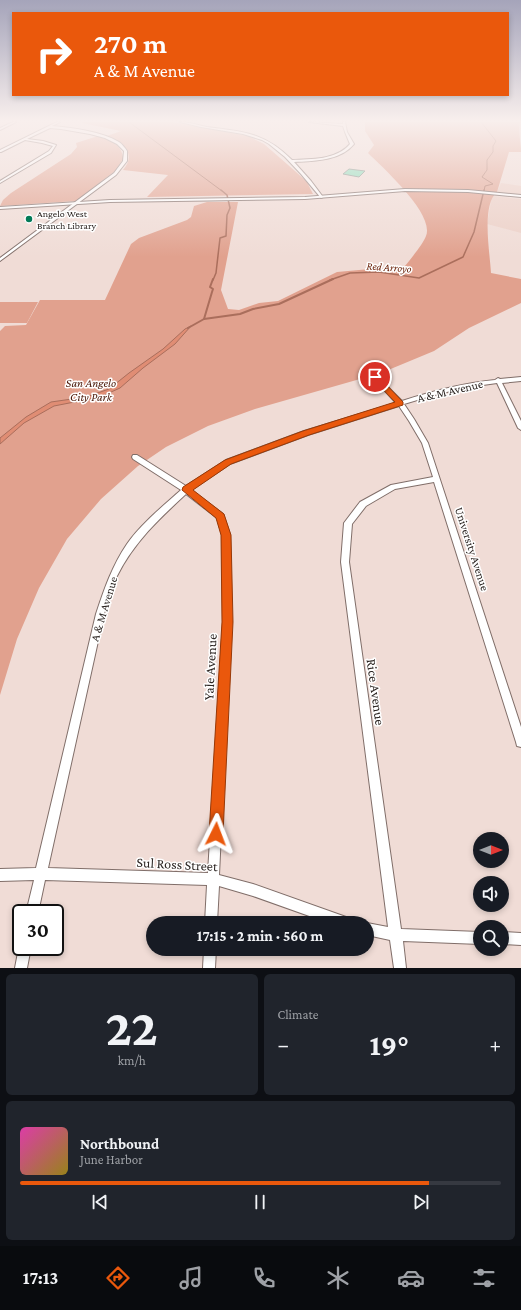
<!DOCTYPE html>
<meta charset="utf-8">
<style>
:root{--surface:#171b24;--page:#20242c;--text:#f1f3f6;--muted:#9ea1a6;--line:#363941;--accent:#ea580c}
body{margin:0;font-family:"Crimson Pro",serif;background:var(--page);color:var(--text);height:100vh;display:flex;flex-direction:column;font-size:15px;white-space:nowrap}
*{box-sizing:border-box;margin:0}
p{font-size:13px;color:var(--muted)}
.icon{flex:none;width:22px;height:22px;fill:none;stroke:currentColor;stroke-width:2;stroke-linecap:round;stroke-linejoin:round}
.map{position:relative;height:968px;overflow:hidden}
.details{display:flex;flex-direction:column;gap:6px;padding:6px;background:#0d0f14;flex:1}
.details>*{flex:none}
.guide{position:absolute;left:12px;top:12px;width:497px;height:84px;border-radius:0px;box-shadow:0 2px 6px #0003;background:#ea580c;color:#fff;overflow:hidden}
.needle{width:26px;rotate:90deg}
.tools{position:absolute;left:473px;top:832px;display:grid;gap:8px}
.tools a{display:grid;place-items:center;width:36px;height:36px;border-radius:50%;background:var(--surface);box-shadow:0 2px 6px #0003;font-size:20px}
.speed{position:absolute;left:12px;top:904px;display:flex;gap:8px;font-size:20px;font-weight:700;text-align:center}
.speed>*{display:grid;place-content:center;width:52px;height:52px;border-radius:50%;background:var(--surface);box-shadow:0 2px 6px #0003;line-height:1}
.speed .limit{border:2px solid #111;border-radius:6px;background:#fff;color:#111}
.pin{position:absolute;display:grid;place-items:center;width:34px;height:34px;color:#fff;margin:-17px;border:2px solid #fff;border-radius:50%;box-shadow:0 1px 4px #0007}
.me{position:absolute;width:44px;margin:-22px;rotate:3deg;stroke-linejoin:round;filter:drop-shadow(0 0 3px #0008)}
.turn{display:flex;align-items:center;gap:14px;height:84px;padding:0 16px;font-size:18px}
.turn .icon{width:52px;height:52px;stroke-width:2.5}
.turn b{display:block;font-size:28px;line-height:34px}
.big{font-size:30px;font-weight:700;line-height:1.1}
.details .card{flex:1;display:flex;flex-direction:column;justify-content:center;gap:6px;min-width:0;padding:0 14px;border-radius:6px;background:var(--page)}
.details .dial{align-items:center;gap:0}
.dial b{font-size:52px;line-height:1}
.song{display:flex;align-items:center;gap:12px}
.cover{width:48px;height:48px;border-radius:6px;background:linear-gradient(135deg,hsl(320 70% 55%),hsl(50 70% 35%))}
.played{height:4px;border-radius:2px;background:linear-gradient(90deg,var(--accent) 85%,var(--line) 85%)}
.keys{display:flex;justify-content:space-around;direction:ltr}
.heat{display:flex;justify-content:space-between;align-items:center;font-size:22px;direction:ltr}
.details .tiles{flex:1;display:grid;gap:6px;grid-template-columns:1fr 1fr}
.card:last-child{grid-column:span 2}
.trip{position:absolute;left:146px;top:916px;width:228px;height:40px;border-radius:20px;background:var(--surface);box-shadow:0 2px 6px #0003;font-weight:700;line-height:40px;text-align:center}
.tabs{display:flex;height:64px;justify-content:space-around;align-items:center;background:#090b0e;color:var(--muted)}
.tabs .icon{width:28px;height:28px}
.tabs .selected{color:var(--accent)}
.tabs b{font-size:18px;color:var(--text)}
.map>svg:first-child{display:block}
.built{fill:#ecd0c7}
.green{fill:#e1a18e}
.water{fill:#e08d74;stroke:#aa6e5c}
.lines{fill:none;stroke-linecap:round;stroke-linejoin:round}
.stream-far2{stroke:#aa6e5c;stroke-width:1}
.stream-far1{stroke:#aa6e5c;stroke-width:1.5}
.stream{stroke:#aa6e5c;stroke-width:2}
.building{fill:#7cdcb4;stroke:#788a81}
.minor-casing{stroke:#806e69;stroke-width:2}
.tertiary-casing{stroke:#806e69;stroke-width:2}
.minor{fill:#fff;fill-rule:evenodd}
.tertiary{fill:#fff;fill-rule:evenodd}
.route{fill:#ea580c;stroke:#983908}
.poi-dot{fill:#037b58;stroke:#fff;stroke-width:1.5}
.labels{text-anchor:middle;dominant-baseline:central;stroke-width:3;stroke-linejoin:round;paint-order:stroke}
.far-poi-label{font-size:10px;fill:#2d2623;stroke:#fff;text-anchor:start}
.far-water-label{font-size:11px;font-style:italic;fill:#6a2108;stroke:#fff}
.park-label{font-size:12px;font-style:italic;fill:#491606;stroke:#fff}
.street-label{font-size:12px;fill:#2d2623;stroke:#fff}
.near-street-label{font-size:14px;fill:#2d2623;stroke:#fff}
</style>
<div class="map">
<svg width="521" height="968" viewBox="0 0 521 968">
<rect width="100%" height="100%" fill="#f0dcd6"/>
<!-- built -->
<g class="built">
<path d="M501,183L521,186V195L497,192Z"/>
<path d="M492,196L521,199V233L487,224Z"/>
</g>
<!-- green -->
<g class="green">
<path d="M83,122H173L248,136L264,144L295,171L307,182L313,194L147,197L168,175L123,170C137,153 123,143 107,136L121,131L82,123Z"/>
<path d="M365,122H520C518,131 521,142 521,152H509L497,192C481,205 490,253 491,273L521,279V303L469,328L434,351L381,373L255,409L208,426L166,447L138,466L101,499L67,539L39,588L17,639L0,695V331L5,326L26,325L40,300H105L131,244L139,238L187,220L191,217L194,206L207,202H238L221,290L228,309L239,310L259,303L278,301L337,272L381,268L401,271C408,262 422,246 426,236C435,214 383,168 368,153L374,145L365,131Z"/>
<path d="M98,136C110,140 123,145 123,159L115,171L76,201L0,206L3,200L11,193L71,154L77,147L76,143Z"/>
<path d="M0,302H38L27,323H0Z"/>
</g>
<!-- water -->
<path class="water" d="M191,326L175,344L143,368L120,388L100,397L54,406L24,423L0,444V438L26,417L51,402L86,397L109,389L129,373L163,349L185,329Z"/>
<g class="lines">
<!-- stream-far2 -->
<g class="stream-far2">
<path d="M129,122L222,191"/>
<path d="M481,122L496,141L493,146V152L487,160V170L482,177L493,184L485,186L484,191"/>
</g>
<!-- stream-far1 -->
<g class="stream-far1">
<path d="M213,280L216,273L220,238L226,236L227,215L230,208L227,195L221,190"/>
<path d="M330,280L350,273L379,272L419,278L463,257L474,232L484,190"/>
</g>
<!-- stream -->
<g class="stream">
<path d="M204,319L212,292L213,289L210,287L213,279"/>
<path d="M188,328L204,319L240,314L253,309L279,304L333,279"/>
</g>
</g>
<!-- building -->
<path class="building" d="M349,169L365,171L359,177L343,174Z"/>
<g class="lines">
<!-- minor casing -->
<g class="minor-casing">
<g id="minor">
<path d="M13,122H16L0,130V128Z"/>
<path d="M57,122H60L52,126C73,128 101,131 119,142C122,144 125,148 127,151V161L116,175L0,261V258L114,173L123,161L124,151L117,144L105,138L90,134L61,129L50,128L27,139L43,141L56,145L51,153L0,183V181L49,151L53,146L42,143L25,140L1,152H0V150Z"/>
<path d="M180,122C189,122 198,125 207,127C244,132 264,132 292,160C311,159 337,160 350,144L345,132L343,126L309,122L343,124V122H345L347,132L354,144C340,161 314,161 294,162L311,181L323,197L321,198L301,174L285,157L269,144L262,140L243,134L201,127Z"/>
<path d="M375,375L377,376L402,401C433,391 463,383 495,380L498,378L500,379L521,377V381L502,383L521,421V430L518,428L497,383C463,387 436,394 404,404L414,419L428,443L521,727V747L517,746L516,742L434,482L395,489L366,506L352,524L349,562L401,929L480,932V944L403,941L406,968H394L390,940L367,935V923L388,927L341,562L344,523L360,502L391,485L433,477L422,443L409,421L399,406L308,435L230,464L191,490L223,514L230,535L231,622L219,875L253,884L346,917L350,919L352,923H329L253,896L219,886L217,923H205L207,885L45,880L38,913H26L34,880L0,881V869L36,868L96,614C104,590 112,566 127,544C140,525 163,506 181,490L133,459L132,457L133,455H137L186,486L226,460L304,431L396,403L373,378V376ZM186,494L217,518L222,535L223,622L208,873L48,868L104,614C108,602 112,588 117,576C134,542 159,519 186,494Z"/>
<path d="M502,932L521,933V945L502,944Z"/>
<path d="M21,942V947H31L27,968H15L19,947Z"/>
<path d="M204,949H216L215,968H203Z"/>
</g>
</g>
<!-- tertiary casing -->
<g class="tertiary-casing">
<path id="tertiary" d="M405,189L468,190L521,195V197L468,192L405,191L305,199L110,202L0,209V207L110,200L305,197Z"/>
</g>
<!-- minor -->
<use href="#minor" class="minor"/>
<!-- tertiary -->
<use href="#tertiary" class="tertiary"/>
</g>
<!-- sky -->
<linearGradient id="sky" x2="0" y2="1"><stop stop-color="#a5a4ba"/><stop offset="0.47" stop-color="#f8efed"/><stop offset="1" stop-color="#f8efed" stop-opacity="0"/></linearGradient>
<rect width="521" height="257" fill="url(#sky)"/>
<!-- route -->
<path class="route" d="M375,374L377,375L403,402V405L309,435L231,464L193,490L224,514L231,535L233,622L223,834L221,839L216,841L211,839L209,834L222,622L221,535L216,518L182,490L183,487L225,460L303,431L395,402L372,378V375Z"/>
<!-- markers -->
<circle class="poi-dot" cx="29" cy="219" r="4"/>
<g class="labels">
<!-- far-poi labels -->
<g class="far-poi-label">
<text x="37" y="213">Angelo West<tspan x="37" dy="12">Branch Library</tspan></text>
</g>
<!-- far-water labels -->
<g class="far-water-label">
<text transform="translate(389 267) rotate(4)">Red Arroyo</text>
</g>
<!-- park labels -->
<g class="park-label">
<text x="91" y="383">San Angelo<tspan x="91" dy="14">City Park</tspan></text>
</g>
<!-- street labels -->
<g class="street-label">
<text transform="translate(450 391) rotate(-13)">A &amp; M Avenue</text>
<text transform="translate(472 549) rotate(72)">University Avenue</text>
<text transform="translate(104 609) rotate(-73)">A &amp; M Avenue</text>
</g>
<!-- near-street labels -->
<g class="near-street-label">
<text transform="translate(210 667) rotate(-87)">Yale Avenue</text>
<text transform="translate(376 692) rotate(82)">Rice Avenue</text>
<text transform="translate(177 864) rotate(3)">Sul Ross Street</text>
</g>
</g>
</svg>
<div class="tools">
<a><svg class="needle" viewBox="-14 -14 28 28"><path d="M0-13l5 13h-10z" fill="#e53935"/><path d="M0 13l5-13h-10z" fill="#9ea1a6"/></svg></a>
<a><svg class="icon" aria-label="sound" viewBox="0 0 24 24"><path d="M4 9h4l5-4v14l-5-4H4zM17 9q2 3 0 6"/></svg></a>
<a><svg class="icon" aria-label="search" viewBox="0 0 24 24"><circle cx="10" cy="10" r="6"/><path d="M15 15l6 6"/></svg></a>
</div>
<div class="speed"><div class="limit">30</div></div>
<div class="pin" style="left:375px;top:377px;background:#d93025"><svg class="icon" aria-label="arrive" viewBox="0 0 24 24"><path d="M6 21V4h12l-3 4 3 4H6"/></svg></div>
<svg class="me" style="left:216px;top:834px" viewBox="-20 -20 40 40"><path d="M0-17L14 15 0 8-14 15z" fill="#ea580c" stroke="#fff" stroke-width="4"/></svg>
<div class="trip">17:15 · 2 min · 560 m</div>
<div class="guide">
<div class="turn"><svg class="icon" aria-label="right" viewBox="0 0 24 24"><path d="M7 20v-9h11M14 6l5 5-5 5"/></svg><div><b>270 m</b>A &amp; M Avenue</div></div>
</div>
</div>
<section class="details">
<div class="tiles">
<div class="card dial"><b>22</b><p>km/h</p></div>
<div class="card"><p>Climate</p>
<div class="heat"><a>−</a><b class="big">19°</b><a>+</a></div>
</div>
<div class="card">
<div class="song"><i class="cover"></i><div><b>Northbound</b><p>June Harbor</p></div></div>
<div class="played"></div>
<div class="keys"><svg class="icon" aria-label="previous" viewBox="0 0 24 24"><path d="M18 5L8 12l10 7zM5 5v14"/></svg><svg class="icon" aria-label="pause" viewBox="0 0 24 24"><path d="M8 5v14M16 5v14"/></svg><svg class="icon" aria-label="next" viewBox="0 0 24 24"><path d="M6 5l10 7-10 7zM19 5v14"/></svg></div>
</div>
</div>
</section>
<nav class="tabs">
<b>17:13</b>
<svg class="icon selected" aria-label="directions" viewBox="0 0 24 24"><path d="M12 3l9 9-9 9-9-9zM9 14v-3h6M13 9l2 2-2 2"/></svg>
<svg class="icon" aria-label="music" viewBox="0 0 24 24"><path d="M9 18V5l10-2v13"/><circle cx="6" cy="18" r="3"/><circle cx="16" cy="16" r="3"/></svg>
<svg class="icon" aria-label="phone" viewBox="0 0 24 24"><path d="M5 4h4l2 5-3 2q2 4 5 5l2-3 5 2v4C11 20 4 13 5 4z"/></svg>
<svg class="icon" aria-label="climate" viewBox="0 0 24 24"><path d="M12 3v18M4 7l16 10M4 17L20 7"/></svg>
<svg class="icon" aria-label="car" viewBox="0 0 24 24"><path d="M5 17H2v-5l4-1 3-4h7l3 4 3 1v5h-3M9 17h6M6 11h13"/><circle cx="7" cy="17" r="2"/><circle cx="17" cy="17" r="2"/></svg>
<svg class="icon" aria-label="filters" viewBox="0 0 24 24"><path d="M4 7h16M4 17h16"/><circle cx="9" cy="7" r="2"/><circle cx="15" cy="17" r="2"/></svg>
</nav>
